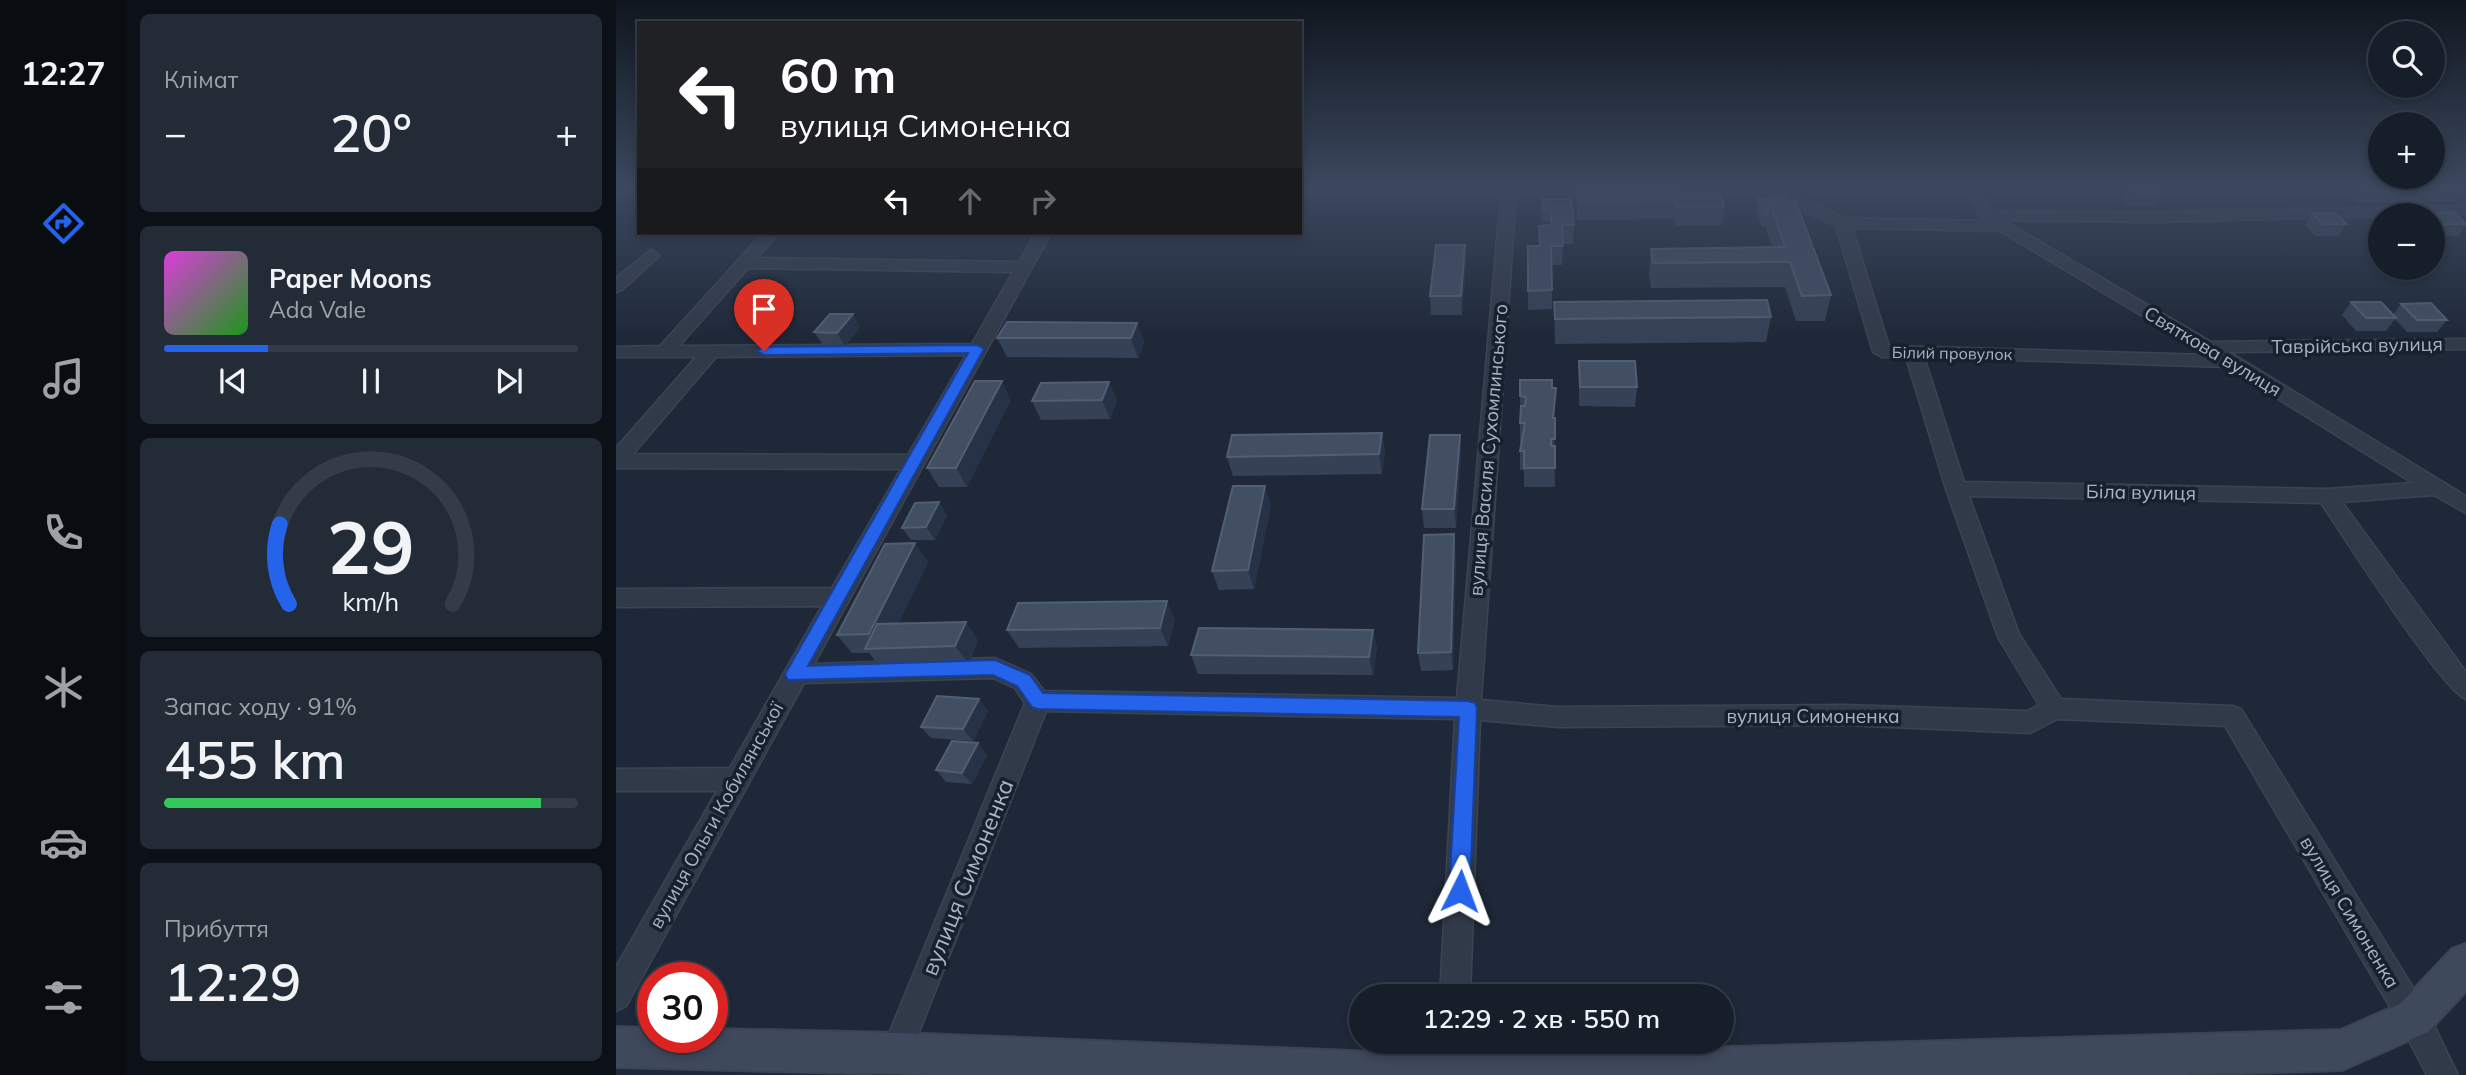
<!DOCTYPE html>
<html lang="uk">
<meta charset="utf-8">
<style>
:root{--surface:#161e2a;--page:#232b36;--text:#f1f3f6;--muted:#9ea2a8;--line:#353c47;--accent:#2563eb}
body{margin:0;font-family:Mulish,sans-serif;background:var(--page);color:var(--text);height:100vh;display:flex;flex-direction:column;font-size:26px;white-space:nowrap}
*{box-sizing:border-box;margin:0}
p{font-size:23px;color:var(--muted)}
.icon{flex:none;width:38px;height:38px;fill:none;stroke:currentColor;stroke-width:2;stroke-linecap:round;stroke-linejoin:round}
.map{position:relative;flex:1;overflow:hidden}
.panel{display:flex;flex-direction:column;gap:14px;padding:14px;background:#0c1017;width:490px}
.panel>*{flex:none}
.top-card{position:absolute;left:21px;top:21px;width:665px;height:214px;border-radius:0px;box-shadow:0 4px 10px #0003,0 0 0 2px var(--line);background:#202124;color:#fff;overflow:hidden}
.tools{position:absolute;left:1752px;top:21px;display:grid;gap:14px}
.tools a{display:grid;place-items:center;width:77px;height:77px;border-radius:50%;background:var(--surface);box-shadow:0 4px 10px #0003,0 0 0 2px var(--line);font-size:35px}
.speed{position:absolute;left:21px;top:962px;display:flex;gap:14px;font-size:35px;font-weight:700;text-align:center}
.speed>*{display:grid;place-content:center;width:91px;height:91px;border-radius:50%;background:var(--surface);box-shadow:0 4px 10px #0003,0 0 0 2px var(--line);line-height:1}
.speed .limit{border:10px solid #d22;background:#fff;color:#111}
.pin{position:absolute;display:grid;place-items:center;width:60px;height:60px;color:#fff;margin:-72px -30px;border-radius:50% 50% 50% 0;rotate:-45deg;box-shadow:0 0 7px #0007}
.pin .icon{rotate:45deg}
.me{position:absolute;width:77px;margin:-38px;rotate:3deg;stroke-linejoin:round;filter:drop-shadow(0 0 5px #0008)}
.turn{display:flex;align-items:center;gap:24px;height:147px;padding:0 28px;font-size:32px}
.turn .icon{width:91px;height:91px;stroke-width:2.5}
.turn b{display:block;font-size:49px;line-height:60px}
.lanes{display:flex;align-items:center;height:66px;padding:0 28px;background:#0003;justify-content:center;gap:35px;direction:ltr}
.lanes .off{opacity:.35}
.big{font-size:52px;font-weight:600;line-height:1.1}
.panel .widget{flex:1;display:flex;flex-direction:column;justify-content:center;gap:10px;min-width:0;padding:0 24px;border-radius:10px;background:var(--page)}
.panel .dial{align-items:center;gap:0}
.dial svg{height:182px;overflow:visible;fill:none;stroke:var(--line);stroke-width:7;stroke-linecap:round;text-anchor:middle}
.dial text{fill:var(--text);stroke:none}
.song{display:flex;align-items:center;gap:21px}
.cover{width:84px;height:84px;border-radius:10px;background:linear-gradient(135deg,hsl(300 70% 55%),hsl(120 70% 35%))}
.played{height:7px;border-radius:4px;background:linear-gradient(90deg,var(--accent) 25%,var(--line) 25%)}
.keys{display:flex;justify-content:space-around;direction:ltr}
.heat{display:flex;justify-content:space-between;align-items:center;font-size:38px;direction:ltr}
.charge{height:10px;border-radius:5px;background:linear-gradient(90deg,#34c759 91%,var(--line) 0)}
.trip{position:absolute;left:733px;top:984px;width:385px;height:70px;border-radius:35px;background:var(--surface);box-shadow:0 4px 10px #0003,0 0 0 2px var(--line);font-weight:600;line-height:70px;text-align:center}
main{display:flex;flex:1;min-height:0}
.menu{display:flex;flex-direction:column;width:126px;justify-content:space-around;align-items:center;background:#090c11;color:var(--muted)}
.menu .icon{width:49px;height:49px}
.menu .active{color:var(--accent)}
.menu b{font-size:32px;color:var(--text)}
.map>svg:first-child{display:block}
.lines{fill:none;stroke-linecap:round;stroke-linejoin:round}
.street-casing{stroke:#3b4452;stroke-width:3}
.secondary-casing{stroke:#3b4452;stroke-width:4}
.street{fill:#313a49;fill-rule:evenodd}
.secondary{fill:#3f495c;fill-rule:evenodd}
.wall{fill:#354255}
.shaded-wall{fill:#263245}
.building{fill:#424e62;stroke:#525e71;stroke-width:2}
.route{fill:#2563eb;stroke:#184099;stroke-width:2}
.labels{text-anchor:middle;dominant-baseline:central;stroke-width:7;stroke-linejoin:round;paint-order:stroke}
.far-street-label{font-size:16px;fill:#abb5c6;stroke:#17202d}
.street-label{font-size:19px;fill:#abb5c6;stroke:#17202d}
.near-street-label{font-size:23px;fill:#abb5c6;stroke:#17202d}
</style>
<main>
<nav class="menu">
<b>12:27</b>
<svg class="icon active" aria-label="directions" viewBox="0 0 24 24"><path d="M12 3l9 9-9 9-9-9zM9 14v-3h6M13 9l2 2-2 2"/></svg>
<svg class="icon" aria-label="music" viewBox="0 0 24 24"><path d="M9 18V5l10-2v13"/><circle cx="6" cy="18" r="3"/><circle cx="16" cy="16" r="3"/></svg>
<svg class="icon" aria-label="phone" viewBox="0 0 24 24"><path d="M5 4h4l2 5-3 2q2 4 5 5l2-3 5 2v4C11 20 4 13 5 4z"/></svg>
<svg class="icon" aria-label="climate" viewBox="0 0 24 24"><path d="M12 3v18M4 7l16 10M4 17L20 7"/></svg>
<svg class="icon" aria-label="car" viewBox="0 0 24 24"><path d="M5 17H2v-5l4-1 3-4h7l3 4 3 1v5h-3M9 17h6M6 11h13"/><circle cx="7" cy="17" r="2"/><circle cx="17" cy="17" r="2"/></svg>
<svg class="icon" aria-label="filters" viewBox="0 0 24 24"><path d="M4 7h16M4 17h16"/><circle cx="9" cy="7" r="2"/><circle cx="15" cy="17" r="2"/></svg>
</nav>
<section class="panel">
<div class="widget"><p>Клімат</p>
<div class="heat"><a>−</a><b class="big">20°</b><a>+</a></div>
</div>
<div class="widget">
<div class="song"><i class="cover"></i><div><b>Paper Moons</b><p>Ada Vale</p></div></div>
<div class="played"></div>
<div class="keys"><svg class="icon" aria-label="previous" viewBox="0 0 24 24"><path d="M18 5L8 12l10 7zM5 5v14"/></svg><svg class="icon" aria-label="pause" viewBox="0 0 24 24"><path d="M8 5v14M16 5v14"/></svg><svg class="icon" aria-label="next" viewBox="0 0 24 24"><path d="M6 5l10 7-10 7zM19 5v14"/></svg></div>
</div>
<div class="widget dial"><svg viewBox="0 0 100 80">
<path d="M14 69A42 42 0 1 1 86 69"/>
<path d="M14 69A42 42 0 0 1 10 34" stroke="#2563eb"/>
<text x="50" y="56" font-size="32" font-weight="700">29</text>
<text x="50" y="72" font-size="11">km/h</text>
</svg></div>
<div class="widget"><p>Запас ходу · 91%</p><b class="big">455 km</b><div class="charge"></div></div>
<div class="widget"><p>Прибуття</p><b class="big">12:29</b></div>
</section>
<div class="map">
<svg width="1850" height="1075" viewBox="0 0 1850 1075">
<rect width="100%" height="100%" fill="#1e2838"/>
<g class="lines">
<!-- street casing -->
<g class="street-casing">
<g id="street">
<rect x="0" y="188" width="23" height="7"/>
<path d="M684,188L995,190L988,194H900L865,700L942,707L1229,705L1411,711L1423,705L1382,637L1330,489L1290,357H1266L1257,352L1220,226L1147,193L1031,194L1026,193L1025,188H1179L1168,192L1229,218L1368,221L1346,188H1360L1374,211L1537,212L1850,206V214L1537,222L1387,220L1595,342L1850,339V349L1613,352L1850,496V513L1818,495L1726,502L1850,672V699C1826,691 1727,535 1705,503L1353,496L1403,634L1445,699L1616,706L1625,709L1809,1007L1842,1075H1811L1787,1029L1609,726L1441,719L1414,733L1229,725L942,727L864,720L854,996H824L839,719L430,711L286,1075H256L409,703L399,688L377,678L188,683L10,1006L0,1011V967L101,791H0V769L114,768L206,606L0,607V589L216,588L285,469L0,468V448L80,357H0V347L44,346L147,233H163L141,258L403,262L419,233H435L198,664L379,658L415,674L428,691L841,698L885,194H684ZM1236,228L1384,231L1592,355L1273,346ZM132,268L397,272L356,344L63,346ZM350,355L292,455L17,454L100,357ZM1308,357L1611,367L1797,483L1711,489L1348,482Z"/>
<path d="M1838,188H1850V197Z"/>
<path d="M35,250L43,255L41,258L6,290L0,292V278Z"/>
<path d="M821,1041H851L850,1075H820Z"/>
</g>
</g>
<!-- secondary casing -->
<g class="secondary-casing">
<path id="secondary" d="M1850,944V991L1812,1032L1726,1070L1560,1075H321L0,1067V1027L37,1028V1038H96V1029L279,1033L835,1055L1725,1030L1784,1004L1836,949Z"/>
</g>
<!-- street -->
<use href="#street" class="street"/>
<!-- secondary -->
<use href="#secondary" class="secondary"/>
</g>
<!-- wall -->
<g class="wall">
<path d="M1505,188H1542L1546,194L1540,206H1512L1503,193Z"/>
<path d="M1734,188H1845L1847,190L1838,202H1816L1807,194L1801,203H1779L1770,195L1765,203H1742L1732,192Z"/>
<path d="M961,190L1061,196L1108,207L1106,225L1059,226L1058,219L961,220Z"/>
<path d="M1171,197L1215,295L1209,321H1180L1169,287L1035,288L1033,273L1035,249L1156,247L1149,226H1145L1140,211L1142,199Z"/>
<path d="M926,199L958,225L957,244H947L946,265H936V309L912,310V246H924L935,225V222H926Z"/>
<path d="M1696,213L1731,224L1722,236H1699L1689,225Z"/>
<path d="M1815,213L1850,223V225L1842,236H1818L1816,234V215H1813Z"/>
<path d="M157,233H185L182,236H158Z"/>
<path d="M850,263L846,315H815L814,296Z"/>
<path d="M938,302L1155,317L1150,342L939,344Z"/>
<path d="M1735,302L1777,315L1785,304L1831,320L1821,332H1791L1779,319L1770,331H1740L1726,315Z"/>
<path d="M521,323L528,342L522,358L391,357L381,338Z"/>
<path d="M244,327L229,346L207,345L198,332Z"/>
<path d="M963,361L1021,387L1019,407L963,406Z"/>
<path d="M493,382L501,401L494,419L425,420L416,401Z"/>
<path d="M936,388H940L938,418L939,487H908V470H904V451L906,442H904V396Z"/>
<path d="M395,400L351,487H323L311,468Z"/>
<path d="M766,433L769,452L766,474L617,476L611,457Z"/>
<path d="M844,435L845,454L840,528H808L806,509Z"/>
<path d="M323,502L331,515L319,540H295L286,528Z"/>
<path d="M655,505L638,589L603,590L596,571Z"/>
<path d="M299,543L312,562L282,624L362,640L353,664L264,667L253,653H236L221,635Z"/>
<path d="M840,553L837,670L805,671L802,653Z"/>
<path d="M559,620L552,646L403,648L391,630Z"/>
<path d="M757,630L761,648L757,675L582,674L575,655Z"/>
<path d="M363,699L372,711L357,741L315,738L305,727Z"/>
<path d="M362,743L371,755L356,784L330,782L320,770Z"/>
</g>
<!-- shaded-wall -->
<g class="shaded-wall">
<path d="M849,245L850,263L846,315L845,296Z"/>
<path d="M237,314L244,327L229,346L221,333Z"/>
<path d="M521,323L528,342L522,358L515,338Z"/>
<path d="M386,381L395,400L351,487L340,468Z"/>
<path d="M493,382L501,401L494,419L486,400Z"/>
<path d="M940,388L939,407L936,437L937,418Z"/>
<path d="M766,433L769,452L766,474L763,454Z"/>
<path d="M844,435L845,454L840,528L838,509Z"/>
<path d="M649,486L655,505L638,589L632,570Z"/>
<path d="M323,502L331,515L319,540L310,527Z"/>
<path d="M838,534L840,553L837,670L835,652Z"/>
<path d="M299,543L312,562L270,648H265L253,634Z"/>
<path d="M551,601L559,620L552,646L544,628Z"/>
<path d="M350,622L362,640L353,664L339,646Z"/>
<path d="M757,630L761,648L757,675L753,657Z"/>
<path d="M363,699L372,711L357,741L347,729Z"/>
<path d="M362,743L371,755L356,784L346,773Z"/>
</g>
<!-- building -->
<g class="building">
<path d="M1514,188H1542L1546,194H1518Z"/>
<path d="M1748,188H1770L1773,190L1750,191Z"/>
<path d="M1784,188H1806L1810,191H1787Z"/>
<path d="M1823,188H1845L1847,190H1825Z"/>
<path d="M1060,189L1061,196H1105L1108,207H1061L1060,200L962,202L961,190Z"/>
<path d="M1171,197L1173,202H1154L1151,214H1147L1142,199Z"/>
<path d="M926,199H955V206H935V210H926Z"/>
<path d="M1154,202H1180L1215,295L1186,296L1174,262L1037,263L1035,249L1169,247Z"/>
<path d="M935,206H956L958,225H946L947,246H935L936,290L912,291V246H924L923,226L935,225Z"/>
<path d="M1838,212L1850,224H1827L1815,213Z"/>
<path d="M1696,213H1719L1731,224H1707Z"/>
<path d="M820,245H849L845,296H814Z"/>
<path d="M1151,300L1155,317L939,319L938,302Z"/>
<path d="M1735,302H1765L1780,318H1750Z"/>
<path d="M1815,303L1831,320H1801L1785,304Z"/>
<path d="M214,314H237L221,333L198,332Z"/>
<path d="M391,322L521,323L515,338H381Z"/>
<path d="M963,361H1019L1021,387H964Z"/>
<path d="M904,380H936V388H940L937,418H939V439H935V446H939V468H908V451H904L909,423H904L905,406H909L910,397L904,396Z"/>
<path d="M359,381H386L340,468H311Z"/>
<path d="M493,382L486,400L416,401L425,383Z"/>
<path d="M766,433L763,454L611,457L616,435Z"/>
<path d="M814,435H844L838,509H806Z"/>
<path d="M617,486H649L632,570L596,571Z"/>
<path d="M323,502L310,527L286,528L299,503Z"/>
<path d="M838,534L835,652L802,653L808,535Z"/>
<path d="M299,543L253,634L221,635L269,544Z"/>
<path d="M551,601L544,628L391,630L402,603Z"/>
<path d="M350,622L339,646L249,649L261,624Z"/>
<path d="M583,628L757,630L753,657L575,655Z"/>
<path d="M321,696L363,699L347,729L305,727Z"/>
<path d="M336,741L362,743L346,773L320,770Z"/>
</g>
<!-- sky -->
<linearGradient id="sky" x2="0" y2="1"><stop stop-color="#10161f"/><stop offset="0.55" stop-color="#3b485e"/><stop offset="1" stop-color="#3b485e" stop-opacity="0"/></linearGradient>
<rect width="1850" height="339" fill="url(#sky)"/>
<!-- route -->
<path class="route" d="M361,345L368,349L192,666L379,660L414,675L427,693L852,701L859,703L861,709L854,891L851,899L844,902L836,899L833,891L843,717L422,709L416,707L401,686L377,675L172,680L169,674L172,669L352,353L148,355L141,351L148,347Z"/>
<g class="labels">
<!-- far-street labels -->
<g class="far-street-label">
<text transform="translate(1336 353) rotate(1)">Білий провулок</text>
</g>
<!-- street labels -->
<g class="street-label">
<text transform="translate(1741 345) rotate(-1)">Таврійська вулиця</text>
<text transform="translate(1597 351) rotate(31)">Святкова вулиця</text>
<text transform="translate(872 450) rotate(-85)">вулиця Василя Сухомлинського</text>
<text transform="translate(1525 492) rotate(1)">Біла вулиця</text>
<text x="1197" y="716">вулиця Симоненка</text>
<text transform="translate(100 815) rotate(-61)">вулиця Ольги Кобилянської</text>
<text transform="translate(1734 912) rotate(59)">вулиця Симоненка</text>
</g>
<!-- near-street labels -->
<g class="near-street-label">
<text transform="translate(351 877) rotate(-68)">вулиця Симоненка</text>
</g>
</g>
</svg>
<div class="tools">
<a><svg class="icon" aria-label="search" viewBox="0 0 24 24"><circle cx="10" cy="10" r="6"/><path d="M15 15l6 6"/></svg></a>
<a>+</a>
<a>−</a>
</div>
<div class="speed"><div class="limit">30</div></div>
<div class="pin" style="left:148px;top:351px;background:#d93025"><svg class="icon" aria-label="arrive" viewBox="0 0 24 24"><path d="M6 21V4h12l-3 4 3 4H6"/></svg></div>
<svg class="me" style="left:844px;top:891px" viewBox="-20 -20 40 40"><path d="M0-17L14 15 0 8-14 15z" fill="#2563eb" stroke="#fff" stroke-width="4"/></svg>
<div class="trip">12:29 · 2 хв · 550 m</div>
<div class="top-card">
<div class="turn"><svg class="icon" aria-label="left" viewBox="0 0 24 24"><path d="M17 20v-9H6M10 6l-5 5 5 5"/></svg><div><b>60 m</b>вулиця Симоненка</div></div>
<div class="lanes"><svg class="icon" aria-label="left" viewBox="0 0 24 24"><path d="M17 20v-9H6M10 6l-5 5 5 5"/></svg><svg class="icon off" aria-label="ahead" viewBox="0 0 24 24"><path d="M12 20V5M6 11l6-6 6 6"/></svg><svg class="icon off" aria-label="right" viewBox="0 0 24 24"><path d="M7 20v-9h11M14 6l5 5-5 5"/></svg></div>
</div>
</div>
</main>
